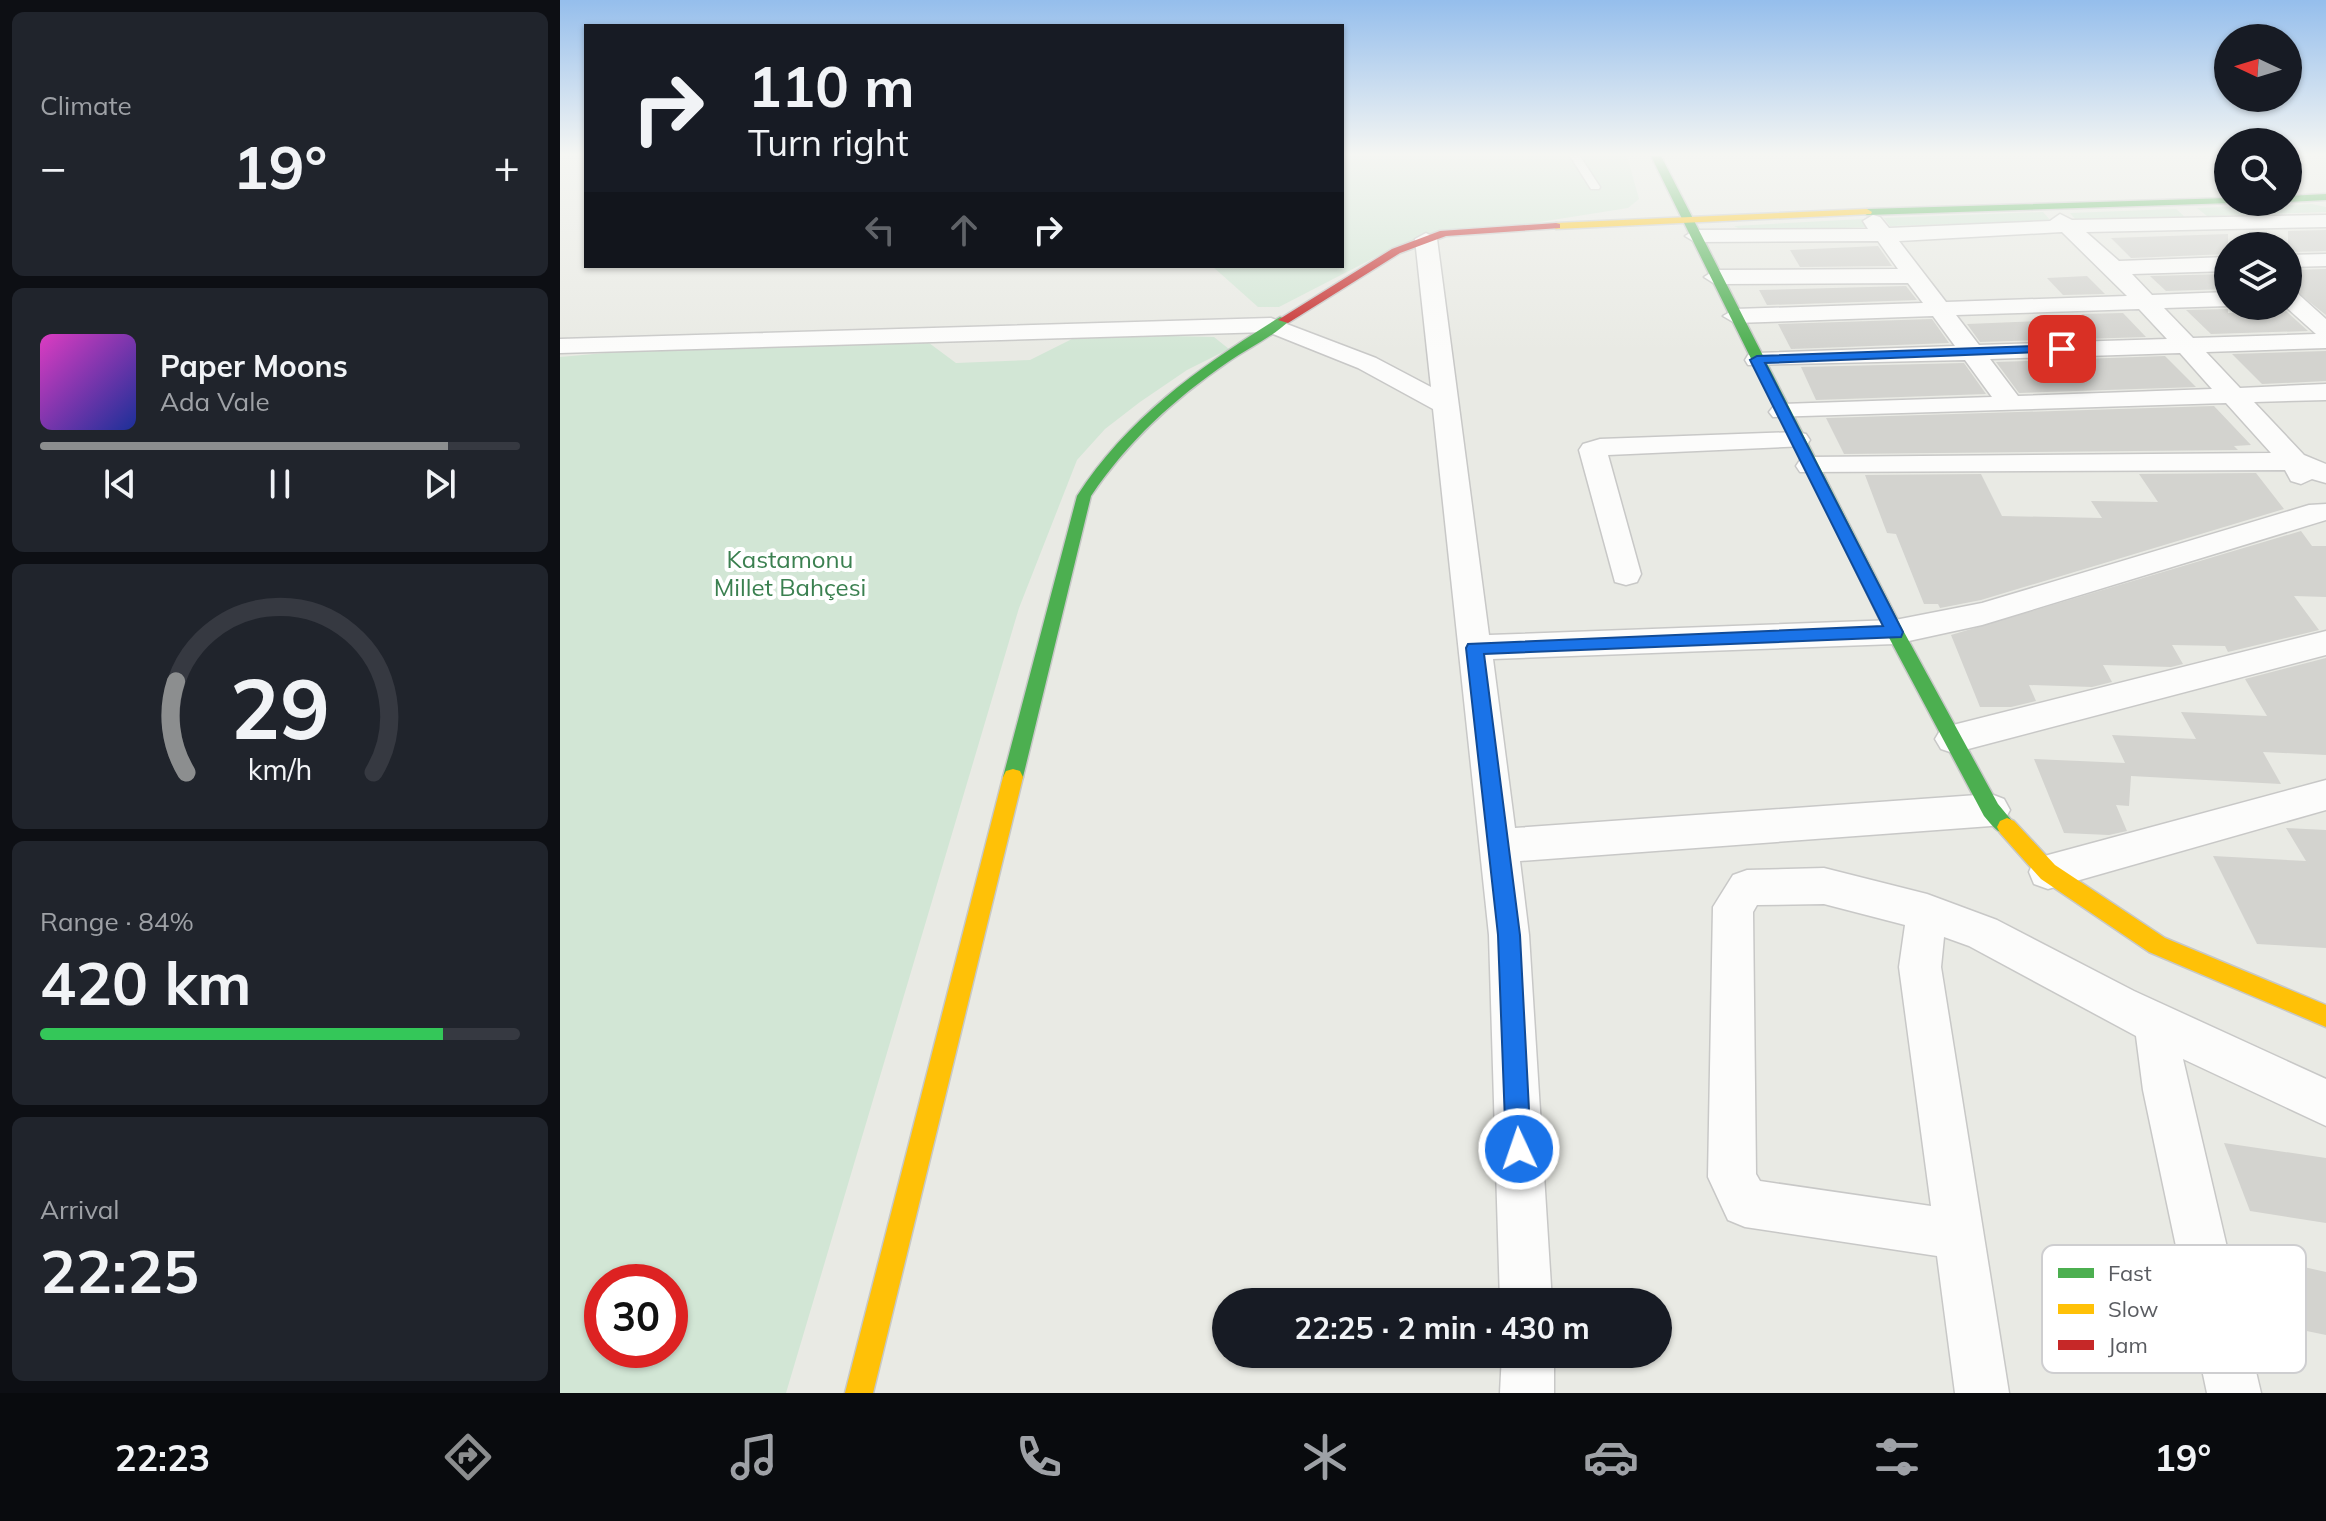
<!DOCTYPE html>
<meta charset="utf-8">
<style>
:root{--surface:#171b24;--page:#20242c;--text:#f1f3f6;--muted:#9ea1a6;--line:#363941;--accent:#8c8e8f}
body{margin:0;font-family:Mulish,sans-serif;background:var(--page);color:var(--text);height:100vh;display:flex;flex-direction:column;font-size:30px;white-space:nowrap}
*{box-sizing:border-box;margin:0}
p{font-size:26px;color:var(--muted)}
.icon{flex:none;width:44px;height:44px;fill:none;stroke:currentColor;stroke-width:2;stroke-linecap:round;stroke-linejoin:round}
.map{position:relative;flex:1;overflow:hidden}
.details{display:flex;flex-direction:column;gap:12px;padding:12px;background:#0d0f14;width:560px}
.details>*{flex:none}
.hud{position:absolute;left:24px;top:24px;width:760px;height:244px;border-radius:0px;box-shadow:0 2px 6px #0004;background:#171b24;color:var(--text);overflow:hidden}
.needle{width:52px;rotate:274deg}
.fabs{position:absolute;left:1654px;top:24px;display:grid;gap:16px}
.fabs a{display:grid;place-items:center;width:88px;height:88px;border-radius:50%;background:var(--surface);box-shadow:0 2px 6px #0004;font-size:40px}
.speed{position:absolute;left:24px;top:1264px;display:flex;gap:16px;font-size:40px;font-weight:700;text-align:center}
.speed>*{display:grid;place-content:center;width:104px;height:104px;border-radius:50%;background:var(--surface);box-shadow:0 2px 6px #0004;line-height:1}
.speed .limit{border:12px solid #d22;background:#fff;color:#111}
.pin{position:absolute;display:grid;place-items:center;width:68px;height:68px;color:#fff;margin:-34px;border-radius:16px;box-shadow:0 4px 12px #0006}
.me{position:absolute;width:88px;margin:-44px;rotate:357deg;stroke-linejoin:round;filter:drop-shadow(0 0 6px #0008)}
.turn{display:flex;align-items:center;gap:28px;height:168px;padding:0 32px;font-size:36px}
.turn .icon{width:104px;height:104px;stroke-width:2.5}
.turn b{display:block;font-size:56px;line-height:68px}
.lanes{display:flex;align-items:center;height:76px;padding:0 32px;background:#0003;justify-content:center;gap:40px;direction:ltr}
.lanes .off{opacity:.35}
.big{font-size:60px;font-weight:700;line-height:1.1}
.details .tile{flex:1;display:flex;flex-direction:column;justify-content:center;gap:12px;min-width:0;padding:0 28px;border-radius:12px;background:var(--page)}
.details .dial{align-items:center;gap:0}
.dial svg{height:208px;overflow:visible;fill:none;stroke:var(--line);stroke-width:7;stroke-linecap:round;text-anchor:middle}
.dial text{fill:var(--text);stroke:none}
.song{display:flex;align-items:center;gap:24px}
.cover{width:96px;height:96px;border-radius:12px;background:linear-gradient(135deg,hsl(310 70% 55%),hsl(230 70% 35%))}
.played{height:8px;border-radius:4px;background:linear-gradient(90deg,var(--accent) 85%,var(--line) 85%)}
.keys{display:flex;justify-content:space-around;direction:ltr}
.heat{display:flex;justify-content:space-between;align-items:center;font-size:44px;direction:ltr}
.charge{height:12px;border-radius:6px;background:linear-gradient(90deg,#34c759 84%,var(--line) 0)}
.trip{position:absolute;left:652px;top:1288px;width:460px;height:80px;border-radius:40px;background:var(--surface);box-shadow:0 2px 6px #0004;font-weight:700;line-height:80px;text-align:center}
.menu{display:flex;height:128px;justify-content:space-around;align-items:center;background:#090b0e;color:var(--muted)}
.menu .icon{width:56px;height:56px}
.menu .active{color:var(--accent)}
.menu b{font-size:36px;color:var(--text)}
main{display:flex;flex:1;min-height:0}
.map>svg:first-child{display:block}
.green{fill:#d2e6d5;fill-rule:evenodd}
.building{fill:#d3d3cf}
.lines{fill:none;stroke-linecap:round;stroke-linejoin:round}
.lane-casing{stroke:#c8c8c7;stroke-width:3}
.street-casing{stroke:#c8c8c7;stroke-width:3}
.fast-casing{stroke:#c7c8c7;stroke-width:3}
.slow-casing{stroke:#c7c8c7;stroke-width:3}
.jam-casing{stroke:#c7c8c7;stroke-width:3}
.lane{fill:#fcfcfb;fill-rule:evenodd}
.street{fill:#fcfcfb;fill-rule:evenodd}
.fast{fill:#4caf50;fill-rule:evenodd}
.slow{fill:#ffc107;fill-rule:evenodd}
.jam{fill:#c62828;fill-rule:evenodd}
.route{fill:#1a73e8;stroke:#114b97;stroke-width:2}
.labels{text-anchor:middle;dominant-baseline:central;stroke-width:8;stroke-linejoin:round;paint-order:stroke}
.park-label{font-size:24px;fill:#3b8050;stroke:#fff}
.key{fill:#fff;stroke:#ceced0;stroke-width:2}
.key-label{font-size:22px;fill:#5a5c61}
</style>
<main>
<section class="details">
<div class="tile"><p>Climate</p>
<div class="heat"><a>−</a><b class="big">19°</b><a>+</a></div>
</div>
<div class="tile">
<div class="song"><i class="cover"></i><div><b>Paper Moons</b><p>Ada Vale</p></div></div>
<div class="played"></div>
<div class="keys"><svg class="icon" aria-label="previous" viewBox="0 0 24 24"><path d="M18 5L8 12l10 7zM5 5v14"/></svg><svg class="icon" aria-label="pause" viewBox="0 0 24 24"><path d="M8 5v14M16 5v14"/></svg><svg class="icon" aria-label="next" viewBox="0 0 24 24"><path d="M6 5l10 7-10 7zM19 5v14"/></svg></div>
</div>
<div class="tile dial"><svg viewBox="0 0 100 80">
<path d="M14 69A42 42 0 1 1 86 69"/>
<path d="M14 69A42 42 0 0 1 10 34" stroke="#8c8e8f"/>
<text x="50" y="56" font-size="32" font-weight="700">29</text>
<text x="50" y="72" font-size="11">km/h</text>
</svg></div>
<div class="tile"><p>Range · 84%</p><b class="big">420 km</b><div class="charge"></div></div>
<div class="tile"><p>Arrival</p><b class="big">22:25</b></div>
</section>
<div class="map">
<svg width="1766" height="1393" viewBox="0 0 1766 1393">
<rect width="100%" height="100%" fill="#e9eae4"/>
<!-- green -->
<g class="green">
<path d="M782,156H1067L1079,199L1068,208L841,244L719,307H698L652,266H782Z"/>
<path d="M1752,204L1766,207V212L1647,216L1637,208Z"/>
<path d="M1616,209L1626,218L1518,222L1510,213Z"/>
<path d="M1483,212L1491,221L1330,226L1324,218Z"/>
<path d="M1303,219L1309,227L1186,232L1174,226Z"/>
<path d="M522,334L654,337L669,349L627,370L580,402L545,429L517,460L459,608L226,1393H0V357L125,346L361,337L396,363L470,360ZM42,1282H110V1350H42Z"/>
</g>
<!-- building -->
<g class="building">
<path d="M1766,230V251L1728,252V231Z"/>
<path d="M1668,234V254L1571,258L1551,238Z"/>
<path d="M1318,246L1332,266L1240,267L1230,250Z"/>
<path d="M1766,269V315L1728,285V270Z"/>
<path d="M1668,274V289L1606,291L1590,276Z"/>
<path d="M1527,276L1545,294L1503,295L1487,278Z"/>
<path d="M1346,286L1357,300L1207,305L1199,290Z"/>
<path d="M1668,309V313L1726,311L1748,331L1651,334L1626,310Z"/>
<path d="M1563,313L1586,337L1420,342L1407,324L1526,319L1521,314Z"/>
<path d="M1372,319L1389,343L1231,349L1218,324Z"/>
<path d="M1766,351V381L1702,384L1672,354Z"/>
<path d="M1605,356L1636,387L1459,393L1436,362Z"/>
<path d="M1404,363L1426,394L1256,400L1241,367Z"/>
<path d="M1654,406L1691,445L1674,446L1678,450L1284,454L1266,418Z"/>
<path d="M1696,473L1724,509L1421,600L1380,608L1378,604H1364L1336,534L1327,533L1305,475L1421,474L1442,516L1542,518L1531,501L1598,502L1579,474Z"/>
<path d="M1741,531L1752,546H1766V597L1734,596L1759,630L1668,652L1665,646L1612,645L1623,664L1611,667L1543,665L1552,682L1532,687L1469,685L1476,701L1451,707H1420L1391,635Z"/>
<path d="M1766,658V755L1703,752L1721,784L1571,776L1569,806L1556,805L1567,831L1549,835L1504,833L1474,759L1565,763L1552,735L1636,739L1621,712L1707,716L1685,679Z"/>
<path d="M1726,828L1766,830V948L1697,944L1653,856L1746,861Z"/>
<path d="M1664,1143L1766,1158V1223L1690,1211Z"/>
<path d="M1709,1259L1766,1272V1335L1732,1328Z"/>
</g>
<g class="lines">
<!-- lane casing -->
<g class="lane-casing">
<path id="lane" d="M1010,156H1020L1040,187L1039,189H1031Z"/>
</g>
<!-- street casing -->
<g class="street-casing">
<g id="street">
<path d="M1500,214L1512,220L1766,215V227L1526,232L1559,261L1668,257V271L1572,274L1592,295L1668,292V306L1604,308L1633,338L1756,334L1725,306H1728V290L1736,292L1766,319V348L1646,352L1680,388L1766,384V400L1694,402L1744,455L1766,464V483L1752,479L1741,484L1731,481L1725,470L1240,472L1236,466L1240,460L1250,457L1711,453L1666,403L1213,417L1209,412L1213,407L1222,404L1432,397L1405,360L1188,365L1185,360L1188,355L1197,353L1395,346L1373,316L1175,323L1163,316L1175,309L1363,303L1348,283L1155,284L1144,277L1155,270L1338,269L1318,241L1135,242L1125,236L1135,230L1308,229L1303,221L1313,215L1320,217L1329,228L1490,221ZM1502,232L1567,296L1386,302L1339,241ZM1579,309L1607,339L1419,345L1396,315ZM1620,353L1652,389L1458,396L1430,359Z"/>
<path d="M866,233L877,239L929,635L1335,620L1422,603L1749,505L1766,504V520L1422,625L1335,644L933,659L955,828L1431,794L1444,799L1450,810L1444,821L1431,826L960,861L969,935L992,1302H940L929,935L873,409L798,368L708,332L0,353V339L711,318L816,358L871,387L855,239Z"/>
<path d="M1766,254V266L1728,267V255Z"/>
<path d="M1237,432L1246,434L1250,440L1246,446L1048,455L1081,574L1077,582L1066,585L1055,582L1019,450L1023,444L1040,439Z"/>
<path d="M1766,631V655L1393,753L1381,749L1375,739L1381,729L1393,725Z"/>
<path d="M1766,780V810L1488,889L1474,884L1469,872L1474,860L1488,855Z"/>
<path d="M1264,868L1367,894L1437,920L1574,991L1766,1079V1126L1623,1059L1701,1393H1647L1583,1090L1576,1036L1409,946L1384,937L1381,967L1449,1393H1395L1377,1256L1185,1227L1168,1220L1148,1177L1153,907L1173,875L1187,870ZM1264,904L1345,925L1339,967L1371,1206L1200,1181L1196,1174L1193,912L1197,905Z"/>
<path d="M942,1354H994V1393H940Z"/>
</g>
</g>
<!-- fast casing -->
<g class="fast-casing">
<g id="fast">
<path d="M1091,156H1101L1344,632L1438,804L1457,827L1454,833C1440,838 1433,826 1424,816L1326,632Z"/>
<path d="M1766,194V200L1728,202H1727L1728,196Z"/>
<path d="M1668,198V202L1672,203L1307,215L1302,212L1307,209Z"/>
<path d="M720,317L730,320C713,337 688,348 668,362C614,399 568,441 531,496L463,777L460,783L453,785L446,783L443,777L517,496C568,417 641,366 720,317Z"/>
</g>
</g>
<!-- slow casing -->
<g class="slow-casing">
<g id="slow">
<path d="M1307,209L1312,212L1311,214L996,229L991,226L996,223Z"/>
<path d="M453,769L460,771L463,777L313,1393H285L443,777L446,771Z"/>
<path d="M1447,818L1454,821L1495,865L1605,938L1766,1005V1027L1589,952L1481,879L1440,833L1437,827L1440,821Z"/>
</g>
</g>
<!-- jam casing -->
<g class="jam-casing">
<path id="jam" d="M996,223L1000,224V228L886,236L840,253L728,323L718,320L832,249L880,231Z"/>
</g>
<!-- lane -->
<use href="#lane" class="lane"/>
<!-- street -->
<use href="#street" class="street"/>
<!-- fast -->
<use href="#fast" class="fast"/>
<!-- slow -->
<use href="#slow" class="slow"/>
<!-- jam -->
<use href="#jam" class="jam"/>
</g>
<!-- sky -->
<linearGradient id="sky" x2="0" y2="1"><stop stop-color="#95beec"/><stop offset="0.44" stop-color="#f5f6f3"/><stop offset="1" stop-color="#f5f6f3" stop-opacity="0"/></linearGradient>
<rect width="1766" height="351" fill="url(#sky)"/>
<!-- route -->
<path class="route" d="M1502,345L1506,346V351L1205,363L1343,632L1341,637L924,654L960,935L971,1149L968,1158L959,1162L950,1158L946,1149L938,935L906,648L908,644L1323,626L1190,360L1197,356Z"/>
<g class="labels">
<!-- park labels -->
<g class="park-label">
<text x="230" y="559">Kastamonu<tspan x="230" dy="28">Millet Bahçesi</tspan></text>
</g>
</g>
<!-- legend -->
<rect x="1482" y="1245" width="264" height="128" rx="12" class="key"/>
<rect x="1498" y="1268" width="36" height="10" fill="#4caf50"/>
<rect x="1498" y="1304" width="36" height="10" fill="#ffc107"/>
<rect x="1498" y="1340" width="36" height="10" fill="#c62828"/>
<g class="key-label">
<text x="1548" y="1281">Fast</text>
<text x="1548" y="1317">Slow</text>
<text x="1548" y="1353">Jam</text>
</g>
</svg>
<div class="fabs">
<a><svg class="needle" viewBox="-14 -14 28 28"><path d="M0-13l5 13h-10z" fill="#e53935"/><path d="M0 13l5-13h-10z" fill="#9ea1a6"/></svg></a>
<a><svg class="icon" aria-label="search" viewBox="0 0 24 24"><circle cx="10" cy="10" r="6"/><path d="M15 15l6 6"/></svg></a>
<a><svg class="icon" aria-label="layers" viewBox="0 0 24 24"><path d="M12 4l9 5-9 5-9-5zM3 14l9 5 9-5"/></svg></a>
</div>
<div class="speed"><div class="limit">30</div></div>
<div class="pin" style="left:1502px;top:349px;background:#d93025"><svg class="icon" aria-label="arrive" viewBox="0 0 24 24"><path d="M6 21V4h12l-3 4 3 4H6"/></svg></div>
<svg class="me" style="left:959px;top:1149px" viewBox="-20 -20 40 40"><circle r="17" fill="#1a73e8" stroke="#fff" stroke-width="3"/><path d="M0-11L8 9 0 5-8 9z" fill="#fff"/></svg>
<div class="trip">22:25 · 2 min · 430 m</div>
<div class="hud">
<div class="turn"><svg class="icon" aria-label="right" viewBox="0 0 24 24"><path d="M7 20v-9h11M14 6l5 5-5 5"/></svg><div><b>110 m</b>Turn right</div></div>
<div class="lanes"><svg class="icon off" aria-label="left" viewBox="0 0 24 24"><path d="M17 20v-9H6M10 6l-5 5 5 5"/></svg><svg class="icon off" aria-label="ahead" viewBox="0 0 24 24"><path d="M12 20V5M6 11l6-6 6 6"/></svg><svg class="icon" aria-label="right" viewBox="0 0 24 24"><path d="M7 20v-9h11M14 6l5 5-5 5"/></svg></div>
</div>
</div>
</main>
<nav class="menu">
<b>22:23</b>
<svg class="icon active" aria-label="directions" viewBox="0 0 24 24"><path d="M12 3l9 9-9 9-9-9zM9 14v-3h6M13 9l2 2-2 2"/></svg>
<svg class="icon" aria-label="music" viewBox="0 0 24 24"><path d="M9 18V5l10-2v13"/><circle cx="6" cy="18" r="3"/><circle cx="16" cy="16" r="3"/></svg>
<svg class="icon" aria-label="phone" viewBox="0 0 24 24"><path d="M5 4h4l2 5-3 2q2 4 5 5l2-3 5 2v4C11 20 4 13 5 4z"/></svg>
<svg class="icon" aria-label="climate" viewBox="0 0 24 24"><path d="M12 3v18M4 7l16 10M4 17L20 7"/></svg>
<svg class="icon" aria-label="car" viewBox="0 0 24 24"><path d="M5 17H2v-5l4-1 3-4h7l3 4 3 1v5h-3M9 17h6M6 11h13"/><circle cx="7" cy="17" r="2"/><circle cx="17" cy="17" r="2"/></svg>
<svg class="icon" aria-label="filters" viewBox="0 0 24 24"><path d="M4 7h16M4 17h16"/><circle cx="9" cy="7" r="2"/><circle cx="15" cy="17" r="2"/></svg>
<b>19°</b>
</nav>
